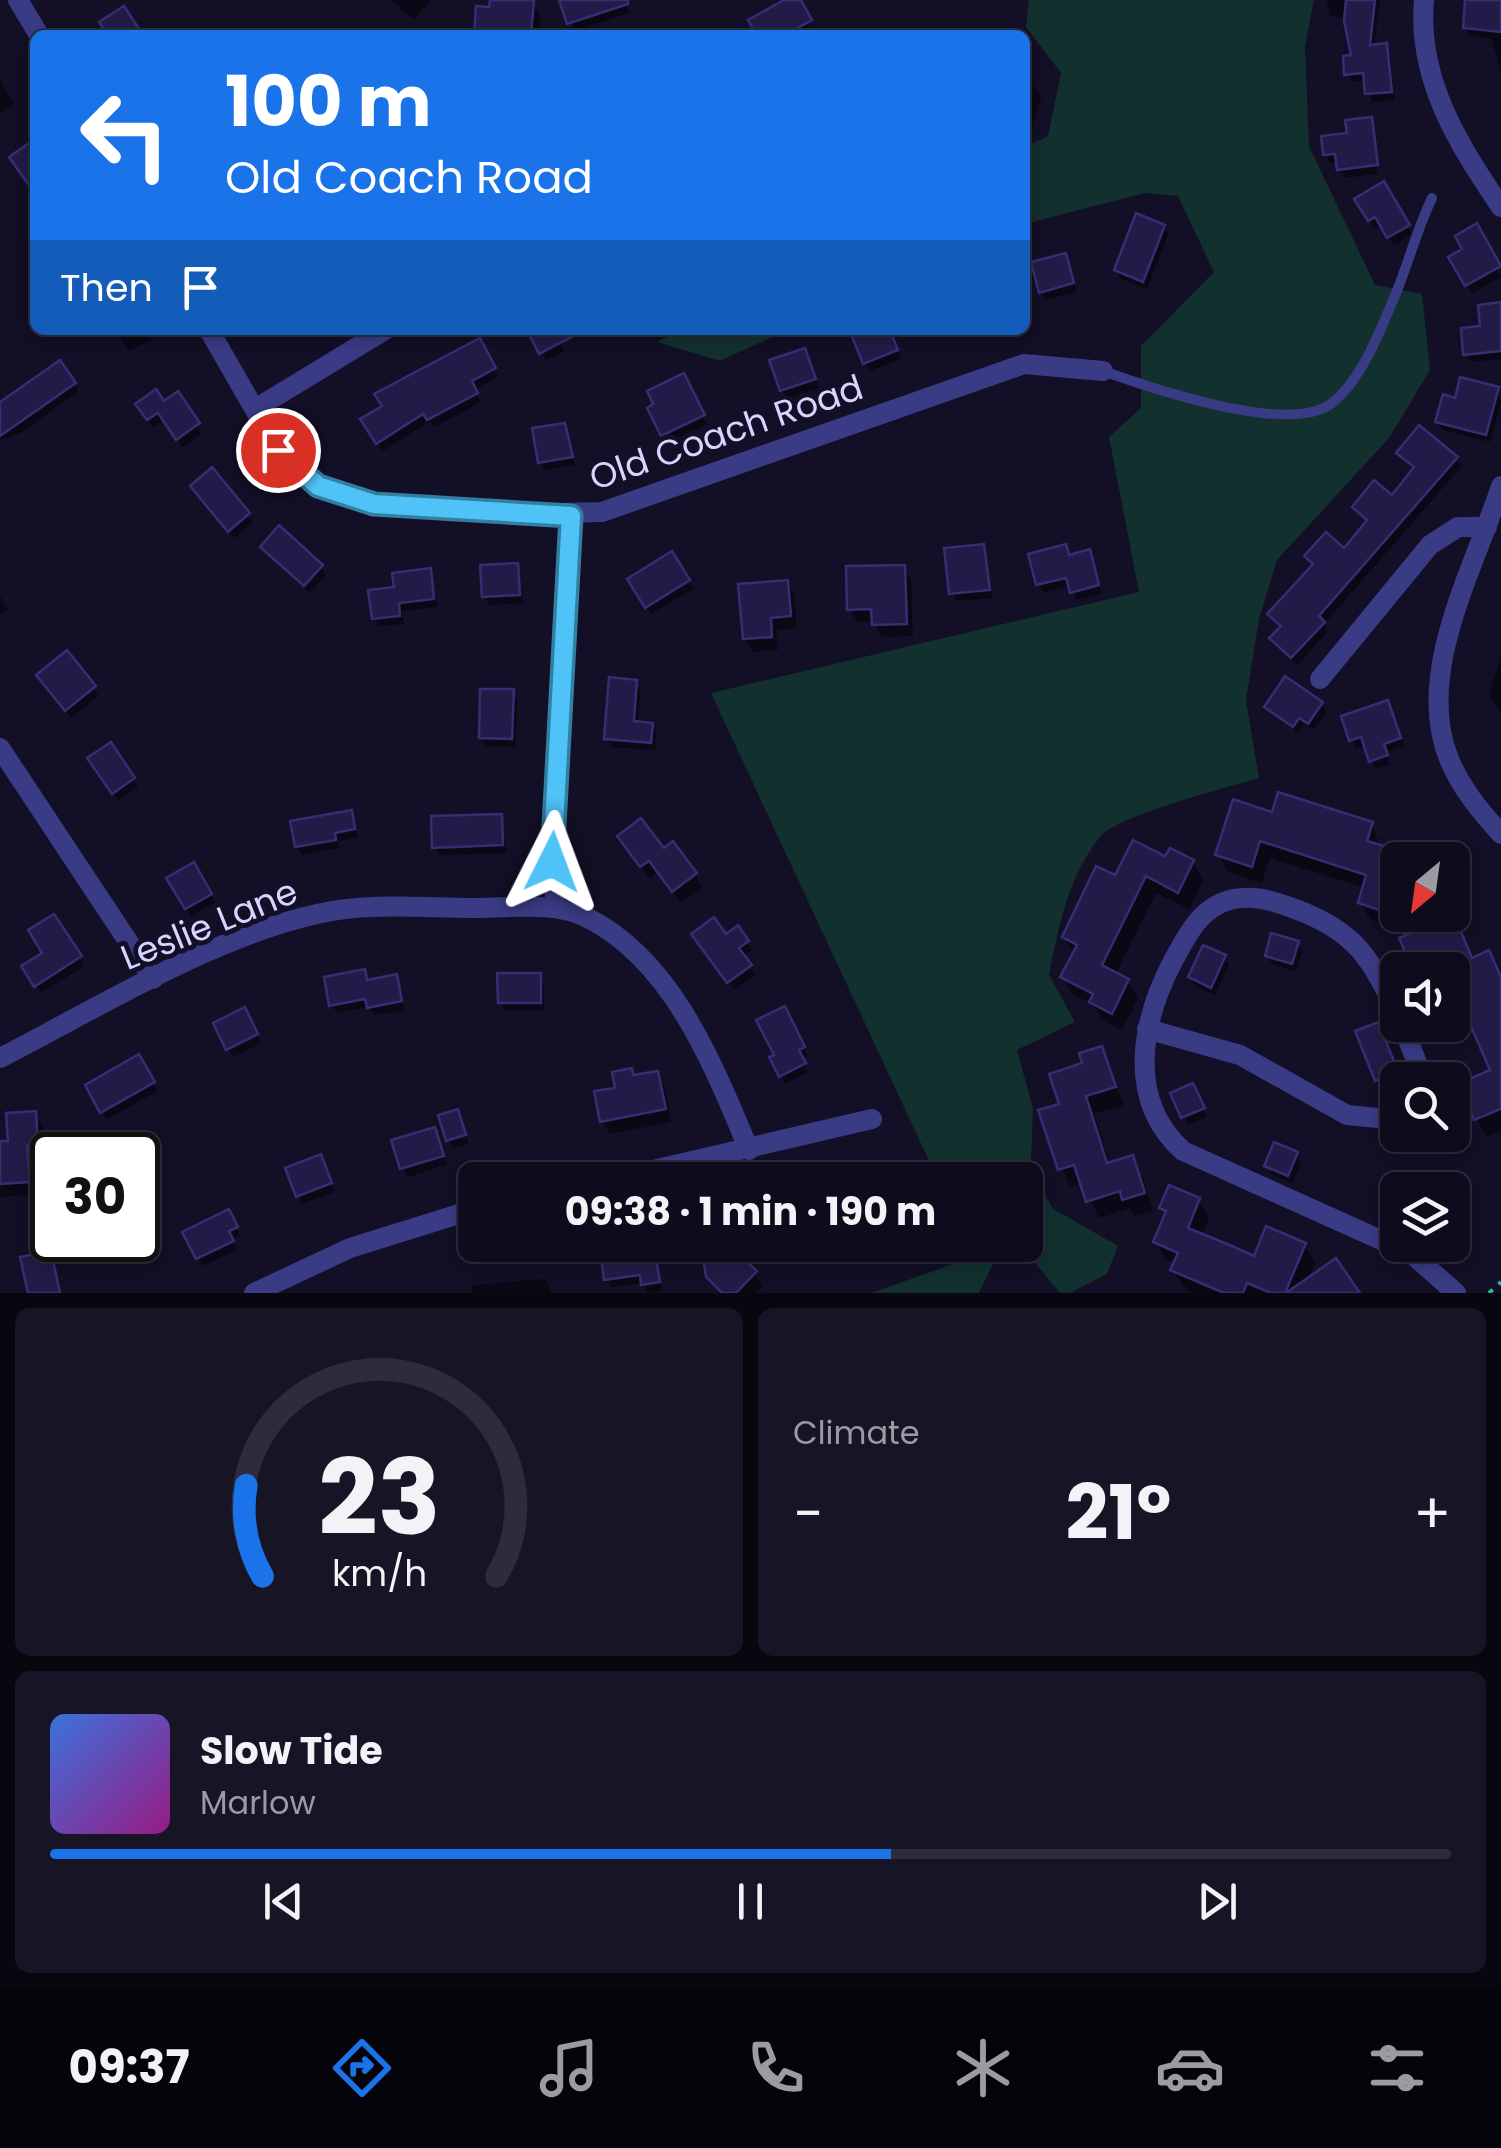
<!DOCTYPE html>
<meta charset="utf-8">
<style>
:root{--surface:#0e0b1c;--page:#171425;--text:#f1f3f6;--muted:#9b9ba3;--line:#2e2b3b;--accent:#1a73e8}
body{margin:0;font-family:Poppins,sans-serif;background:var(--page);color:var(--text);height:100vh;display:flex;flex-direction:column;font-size:38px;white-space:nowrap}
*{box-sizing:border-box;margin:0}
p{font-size:32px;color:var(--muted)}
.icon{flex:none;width:55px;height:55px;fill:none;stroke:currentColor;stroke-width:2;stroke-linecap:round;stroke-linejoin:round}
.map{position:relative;height:1293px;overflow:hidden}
.sheet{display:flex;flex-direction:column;gap:15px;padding:15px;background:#08060f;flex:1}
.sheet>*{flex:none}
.hud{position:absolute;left:30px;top:30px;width:1000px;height:305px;border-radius:15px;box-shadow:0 5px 15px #0003,0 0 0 2px var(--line);background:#1a73e8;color:#fff;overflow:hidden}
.needle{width:65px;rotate:209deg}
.buttons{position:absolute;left:1380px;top:842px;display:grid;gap:20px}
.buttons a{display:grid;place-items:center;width:90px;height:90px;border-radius:15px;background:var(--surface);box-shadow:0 5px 15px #0003,0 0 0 2px var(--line);font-size:50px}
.speed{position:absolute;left:30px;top:1132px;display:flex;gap:20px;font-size:50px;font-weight:700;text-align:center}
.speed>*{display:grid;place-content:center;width:130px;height:130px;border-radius:50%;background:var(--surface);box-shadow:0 5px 15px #0003,0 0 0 2px var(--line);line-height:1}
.speed .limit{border:5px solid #111;border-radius:15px;background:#fff;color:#111}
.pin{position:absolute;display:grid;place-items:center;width:85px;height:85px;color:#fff;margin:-42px;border:5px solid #fff;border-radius:50%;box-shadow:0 2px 10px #0007}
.me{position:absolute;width:110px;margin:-55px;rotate:3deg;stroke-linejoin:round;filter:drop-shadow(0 0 8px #0008)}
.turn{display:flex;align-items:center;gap:35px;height:210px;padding:0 30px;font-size:45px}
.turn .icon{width:130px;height:130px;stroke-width:2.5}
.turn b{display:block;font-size:70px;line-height:85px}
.then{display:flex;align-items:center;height:95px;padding:0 30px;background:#0003;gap:20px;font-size:38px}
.big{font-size:75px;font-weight:700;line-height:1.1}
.sheet .tile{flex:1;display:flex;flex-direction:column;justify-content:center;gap:15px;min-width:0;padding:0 35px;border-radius:15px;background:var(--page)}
.sheet .dial{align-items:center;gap:0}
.dial svg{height:260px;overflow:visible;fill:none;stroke:var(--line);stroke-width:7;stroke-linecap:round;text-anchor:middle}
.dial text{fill:var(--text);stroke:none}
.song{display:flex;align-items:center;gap:30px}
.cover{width:120px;height:120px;border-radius:15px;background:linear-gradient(135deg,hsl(220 70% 55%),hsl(310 70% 35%))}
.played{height:10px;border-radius:5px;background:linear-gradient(90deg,var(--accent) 60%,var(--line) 60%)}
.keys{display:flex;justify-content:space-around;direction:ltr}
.heat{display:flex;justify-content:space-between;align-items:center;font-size:55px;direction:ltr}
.sheet .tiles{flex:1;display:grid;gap:15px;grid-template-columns:1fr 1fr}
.tile:last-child{grid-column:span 2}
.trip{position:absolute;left:458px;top:1162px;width:585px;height:100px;border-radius:15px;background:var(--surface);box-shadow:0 5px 15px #0003,0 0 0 2px var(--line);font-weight:700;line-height:100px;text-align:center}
.tab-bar{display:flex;height:160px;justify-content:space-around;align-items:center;background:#06040b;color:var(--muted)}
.tab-bar .icon{width:70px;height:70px}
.tab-bar .selected{color:var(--accent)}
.tab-bar b{font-size:45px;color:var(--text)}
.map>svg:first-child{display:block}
.green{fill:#12302e}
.shadow{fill:#0007}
.building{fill:#221b47;stroke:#372d73;stroke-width:2.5}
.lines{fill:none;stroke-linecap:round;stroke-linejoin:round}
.path{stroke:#2fb8a9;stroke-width:4;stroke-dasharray:5 8;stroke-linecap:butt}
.service{stroke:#3a3b85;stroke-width:10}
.minor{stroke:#3a3b85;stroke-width:20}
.route-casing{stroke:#337fa1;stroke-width:25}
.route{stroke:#4fc3f7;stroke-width:18}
.labels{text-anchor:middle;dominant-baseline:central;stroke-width:10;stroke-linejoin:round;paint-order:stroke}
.street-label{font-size:35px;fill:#d7d4ff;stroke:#120f26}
</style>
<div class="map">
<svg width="1501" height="1293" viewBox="0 0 1501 1293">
<rect width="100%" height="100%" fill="#120f26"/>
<!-- green -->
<g class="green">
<path d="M1029,0H1314L1305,46L1309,146L1375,285L1422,294L1430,370L1389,438L1277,560L1259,619L1246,700L1259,778C1229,787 1116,816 1100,837C1068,877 1059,926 1049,975L1075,1022L1017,1050L1033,1108L1031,1165L1052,1208L1118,1246L1107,1274L1070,1293H1060L1030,1257L1011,1245H1025V1180H938L711,693L1139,592L1109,437L1141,408V346L1214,272L1178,196L1145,193L1025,224V147L1048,136L1061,73L1026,27Z"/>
<path d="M681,330H787L720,361L657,342Z"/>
<path d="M968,1245H1002L979,1293H871L973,1257Z"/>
</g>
<!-- shadow -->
<g class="shadow">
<path d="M391,0H429L430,1L414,20Z"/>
<path d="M492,0L532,2L540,15L538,35H477Z"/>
<path d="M568,0H625L629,13L574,31Z"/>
<path d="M789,0H798L811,31L804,35H759Z"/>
<path d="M1326,0H1380L1374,47L1386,46L1390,54L1395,100L1372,102L1366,81L1352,82L1347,74L1354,57L1348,18L1330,16Z"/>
<path d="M1468,0H1501V71L1491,38L1470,36L1465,28Z"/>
<path d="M0,79L14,104L0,113Z"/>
<path d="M1025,85L1036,88L1041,97L1029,137L1025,136Z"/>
<path d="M1371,119L1377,174L1344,178L1339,162L1330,163L1326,154Z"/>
<path d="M1383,185L1412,234L1394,245L1382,225L1374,228L1357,200Z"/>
<path d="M1476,226L1501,277L1472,293L1452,258L1465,250Z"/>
<path d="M1164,227L1168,235L1147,289L1121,279L1116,270Z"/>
<path d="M1065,256L1077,292L1046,300L1041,292Z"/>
<path d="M1501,306V359L1471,362L1466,354Z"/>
<path d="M117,330H147L152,340L128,351Z"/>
<path d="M530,330H575L557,339L564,351L546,360Z"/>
<path d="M867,330H889L901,359L870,371L854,335Z"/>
<path d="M479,341L498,377L474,390L481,402L434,427L430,421L383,451L364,420L384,407L377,395Z"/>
<path d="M809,359L819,388L787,398L782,390Z"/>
<path d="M683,376L707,424L667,443L650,409Z"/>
<path d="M74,384L78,392L22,432L0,440V406Z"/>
<path d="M1497,389L1501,402L1490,442L1443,430L1438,422L1456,401Z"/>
<path d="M177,395L202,433L183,447L164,420L153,427L138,404H164Z"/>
<path d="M564,426L575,465L545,470L540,462Z"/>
<path d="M1399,453L1456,459L1461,467L1324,624L1328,631L1297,665L1273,638L1282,629L1270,614L1314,567L1307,557L1344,552L1368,523L1355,507L1392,498L1414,470Z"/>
<path d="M212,471L253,523L234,538L198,495Z"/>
<path d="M263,547L321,567L326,575L310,593Z"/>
<path d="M983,547L993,598L956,601L952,593Z"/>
<path d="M1065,547L1070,557L1088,552L1102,593L1077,600L1070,586L1043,593L1031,556Z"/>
<path d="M672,554L693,589L651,614L630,579Z"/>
<path d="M517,565L523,603L489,605L484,596Z"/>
<path d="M904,567L911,581L913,636L882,637L874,622H857L850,609Z"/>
<path d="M430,571L438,607L402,611L404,624L379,626L374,618L397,589Z"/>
<path d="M786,582L794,595L797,628L776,630L778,650L753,652L746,639Z"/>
<path d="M0,596L8,609L0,615Z"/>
<path d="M1501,655V713L1489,695Z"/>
<path d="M635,682L640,690L638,724L651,725L656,733L655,750L611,747L607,739Z"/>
<path d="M44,684L94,688L98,696L71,718Z"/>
<path d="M512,692L517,700L516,747L486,746L481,737Z"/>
<path d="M1321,703L1326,712L1313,730L1304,724L1298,733L1267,707Z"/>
<path d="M1392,711L1404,746L1386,752L1390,764L1376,769L1366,745L1356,748L1352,740Z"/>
<path d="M95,767L133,779L138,787L118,800Z"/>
<path d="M351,812L358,838L338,841L339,848L302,855L297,847Z"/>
<path d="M1274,815L1372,824L1380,847L1409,856L1411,860H1398V915H1406L1401,930L1371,920L1360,903L1365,888L1270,858L1262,883L1228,872L1218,854Z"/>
<path d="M501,817L507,853L439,855L434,847Z"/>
<path d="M627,850L664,851L695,874L702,887L681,903L658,872L650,879Z"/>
<path d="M1167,860L1193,862L1203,880L1189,909L1156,893L1115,975L1127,981L1138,999L1122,1030L1102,1020L1094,1005L1073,995L1063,977L1074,954L1064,937L1116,879Z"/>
<path d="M193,865L215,903L191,916L170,879Z"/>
<path d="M53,917L84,966L41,993L25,967L45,954Z"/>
<path d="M1453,918L1473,960L1488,953L1501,977V1131L1486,1137L1462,1085L1493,1072L1452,970H1416L1403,939Z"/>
<path d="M726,938L747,942L752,950L743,956L755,975L734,990L699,942Z"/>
<path d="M1297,943L1302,952L1296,971L1272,964L1267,956Z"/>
<path d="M1224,957L1229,965L1215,995L1195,986L1191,977Z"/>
<path d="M364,972L368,980L396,977L405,1010L374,1015L369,1007L337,1013L332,1005Z"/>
<path d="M539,975L544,984V1010H505L500,1002Z"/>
<path d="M784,1009L808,1056L801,1059L808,1072L785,1084L772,1058L777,1056Z"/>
<path d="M244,1011L261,1043L233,1057L216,1024Z"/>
<path d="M1381,1033L1400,1080L1382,1088L1377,1080Z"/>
<path d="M1101,1049L1124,1105L1094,1114L1110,1165L1131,1158L1142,1176L1153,1211L1135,1216L1130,1208L1099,1218L1083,1183L1070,1187L1041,1112L1062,1105L1086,1065Z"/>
<path d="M138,1057L158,1091L107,1119L88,1086Z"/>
<path d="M657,1074L665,1087L671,1122L610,1134L602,1121L618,1090Z"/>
<path d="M1197,1094L1207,1117L1188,1125L1174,1095Z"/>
<path d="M34,1113L42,1127L44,1157L33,1158L36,1194L0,1197V1144L10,1143Z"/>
<path d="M441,1116L461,1120L469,1144L453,1149Z"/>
<path d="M434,1130L447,1165L407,1177L395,1142Z"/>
<path d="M1296,1154L1301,1163L1292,1183L1271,1174L1267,1166Z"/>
<path d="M324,1166L334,1192L302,1204L298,1195Z"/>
<path d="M882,1168L889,1180H857Z"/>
<path d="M1198,1200L1209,1218L1201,1236L1255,1259L1304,1245L1315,1263L1307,1281L1357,1293H1195L1184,1288L1173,1270L1176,1264L1166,1260L1156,1242L1167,1217L1162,1208Z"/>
<path d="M228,1212L240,1236L232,1240L236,1250L203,1266L186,1233Z"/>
<path d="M703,1245H747L750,1268L763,1286L756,1293H719L708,1276Z"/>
<path d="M637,1249L642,1262L654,1261L663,1290L648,1293L643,1283L611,1287L606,1279Z"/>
<path d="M546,1279L551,1293H472V1285Z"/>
</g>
<!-- building -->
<g class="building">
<path d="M490,0H534L531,35H474L476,6L489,7Z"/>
<path d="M559,0H628V4L567,24Z"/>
<path d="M784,0H801L812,20L785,35H756L748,20Z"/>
<path d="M1346,0H1375L1370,45L1387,43L1392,92L1365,94L1363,73L1344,75L1343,56L1351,55L1344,21Z"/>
<path d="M1465,0H1501V32L1463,28Z"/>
<path d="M124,6L143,35H107L99,22Z"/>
<path d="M1372,117L1378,165L1337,170L1335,154L1323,155L1321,136L1347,133L1345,120Z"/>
<path d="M35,139V194L9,157Z"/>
<path d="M1384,181L1410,225L1387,238L1375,217L1368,221L1354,199Z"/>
<path d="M1136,213L1165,225L1143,282L1114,270Z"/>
<path d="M1477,223L1501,266L1465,286L1448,257L1462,249L1455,236Z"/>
<path d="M1066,253L1074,283L1039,293L1031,262Z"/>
<path d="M1501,302V351L1463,355L1461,328L1480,326L1478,305Z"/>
<path d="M527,330H585L539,354Z"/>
<path d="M860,330H890L898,350L863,364L851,334Z"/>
<path d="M480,338L496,368L472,381L478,393L427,420L423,414L376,444L360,419L382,406L374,394Z"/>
<path d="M805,348L816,379L780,391L769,360Z"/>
<path d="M60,360L76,383L0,436V402Z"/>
<path d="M684,373L705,415L661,436L647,408L653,404L647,391Z"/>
<path d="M1460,377L1499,387L1486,435L1435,422L1443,394L1455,398Z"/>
<path d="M156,389L164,401L178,391L200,423L176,440L158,413L147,420L135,404Z"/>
<path d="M565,423L573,457L538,463L532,428Z"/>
<path d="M1419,425L1458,457L1319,616L1325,622L1291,658L1269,638L1281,626L1267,614L1313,564L1304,556L1326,532L1344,548L1367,520L1352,507L1374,480L1392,495L1414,467L1396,453Z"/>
<path d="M212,467L250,513L228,532L190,486Z"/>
<path d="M279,525L323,565L304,586L260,547Z"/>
<path d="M984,544L990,590L949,594L944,548Z"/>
<path d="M1066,544L1069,555L1090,549L1099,585L1070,593L1066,578L1036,585L1028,554Z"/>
<path d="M672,551L690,580L645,608L627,579Z"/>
<path d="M518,563L520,595L482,597L480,565Z"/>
<path d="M905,565L907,624L872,625L871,609L847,610L846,566Z"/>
<path d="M431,568L434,599L399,603L400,616L372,619L368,590L394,587L392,573Z"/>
<path d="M788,580L791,616L771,618L772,637L743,639L738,584Z"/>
<path d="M67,650L96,686L65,711L36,675Z"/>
<path d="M1285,676L1323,702L1308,724L1299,718L1293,727L1264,707Z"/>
<path d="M609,677L637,680L634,721L653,723L651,743L604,739Z"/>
<path d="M480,689H514L512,739L479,738Z"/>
<path d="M1388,700L1401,738L1384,744L1388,755L1369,762L1361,737L1349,741L1341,716Z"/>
<path d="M111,742L135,778L112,794L87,758Z"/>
<path d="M1278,792L1373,822L1367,841L1398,850V895L1391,914L1358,903L1366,875L1260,841L1252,867L1215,855L1233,799L1272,812Z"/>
<path d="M352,810L355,829L335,833L336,840L295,847L290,821Z"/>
<path d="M502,814L503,845L432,848L431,816Z"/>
<path d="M641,818L664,848L673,841L697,873L672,892L649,861L640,867L617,836Z"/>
<path d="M1133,840L1165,856L1170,848L1194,860L1178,893L1146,876L1102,965L1129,979L1112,1014L1089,1002L1093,994L1060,977L1077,945L1062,937L1096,866L1115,875Z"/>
<path d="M194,862L212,894L185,909L166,878Z"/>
<path d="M54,914L82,956L34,987L21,966L42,953L28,930Z"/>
<path d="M1454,915L1472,958L1489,950L1501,977V1109L1474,1120L1458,1084L1490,1070L1452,983V970L1445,964L1413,970L1399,938Z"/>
<path d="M714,917L726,934L738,925L749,941L739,948L752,965L727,983L691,934Z"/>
<path d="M1271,933L1299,941L1292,964L1265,956Z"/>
<path d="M1203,945L1226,955L1211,988L1188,977Z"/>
<path d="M365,969L367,980L397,974L402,1001L367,1008L365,999L329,1006L324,977Z"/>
<path d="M497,973H541V1003H498Z"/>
<path d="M785,1006L805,1047L799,1050L806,1063L779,1077L769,1057L774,1055L756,1020Z"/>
<path d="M245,1007L258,1034L226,1050L213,1023Z"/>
<path d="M1378,1022L1398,1071L1375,1081L1355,1031Z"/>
<path d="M1102,1046L1116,1087L1086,1096L1107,1163L1133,1155L1145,1193L1122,1200L1120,1191L1086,1202L1074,1165L1058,1170L1038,1110L1059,1104L1049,1074L1082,1063L1079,1053Z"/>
<path d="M139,1054L155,1082L100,1113L85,1085Z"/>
<path d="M632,1068L633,1075L658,1071L666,1109L600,1122L594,1091L615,1088L612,1072Z"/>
<path d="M1193,1083L1205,1108L1181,1118L1170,1093Z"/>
<path d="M458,1109L466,1135L446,1141L438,1115Z"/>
<path d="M36,1111L38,1145L27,1146L30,1182L0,1184V1141H8L6,1113Z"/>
<path d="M435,1127L444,1156L400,1169L391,1140Z"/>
<path d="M1274,1142L1298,1152L1288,1176L1264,1166Z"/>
<path d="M321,1154L332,1183L296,1197L285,1168Z"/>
<path d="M1169,1185L1200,1198L1188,1228L1232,1246L1254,1256L1266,1226L1306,1243L1285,1293H1271L1247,1283L1243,1293H1224L1170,1270L1178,1253L1153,1242L1166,1211L1159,1208Z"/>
<path d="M229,1209L238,1227L229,1231L234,1241L196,1259L182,1232Z"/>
<path d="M701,1245H743L745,1260L757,1271L736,1293H722L706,1277Z"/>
<path d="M638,1246L640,1260L656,1258L660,1282L641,1285L640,1275L604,1280L600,1251Z"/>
<path d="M51,1251L60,1293H28L20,1257Z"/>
<path d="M1336,1258L1360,1293H1286Z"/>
</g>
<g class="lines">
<!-- path -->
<path class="path" d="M1489,1293L1501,1282"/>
<!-- service -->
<path class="service" d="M1103,371C1151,388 1290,436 1332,403C1360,381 1378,336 1391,305C1407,270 1415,233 1432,198"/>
<!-- minor -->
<g class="minor">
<path d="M18,0L39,35"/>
<path d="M1424,0C1417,79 1458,144 1501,207"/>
<path d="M209,330L278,450L318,486L375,504L514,514L602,512L1024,364L1103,371"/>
<path d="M255,409L385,330"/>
<path d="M1501,486C1475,567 1414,673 1449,759C1461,788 1480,811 1501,834"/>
<path d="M1320,679L1430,545L1458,527H1487"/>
<path d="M0,748L153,979"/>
<path d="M556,908L552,863L571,516"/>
<path d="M1398,1015C1371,959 1356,931 1295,909C1271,900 1246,892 1221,903C1196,915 1186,938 1173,961C1141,1022 1126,1100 1183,1151L1412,1254L1456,1293"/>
<path d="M1402,1025L1424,1080"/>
<path d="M1147,1029L1240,1055L1347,1115L1398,1120"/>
<path d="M0,1058C96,1009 212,937 317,914C369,902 423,908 476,908C512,908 555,901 588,918C674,962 714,1067 749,1150"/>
<path d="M610,1180L872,1119"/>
<path d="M254,1293L350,1248L475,1209"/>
</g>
</g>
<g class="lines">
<!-- route casing -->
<g class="route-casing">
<path id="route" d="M278,450L318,486L374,504L571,516L552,862"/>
</g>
<!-- route -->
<use href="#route" class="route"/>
</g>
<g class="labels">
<!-- street labels -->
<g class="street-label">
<text transform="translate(726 432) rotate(-19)">Old Coach Road</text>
<text transform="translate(209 924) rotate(-22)">Leslie Lane</text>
</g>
</g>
</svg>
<div class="buttons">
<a><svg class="needle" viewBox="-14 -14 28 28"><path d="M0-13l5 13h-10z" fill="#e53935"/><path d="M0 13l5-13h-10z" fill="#9b9ba3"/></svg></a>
<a><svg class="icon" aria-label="sound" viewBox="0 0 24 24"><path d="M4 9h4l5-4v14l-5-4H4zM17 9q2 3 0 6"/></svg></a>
<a><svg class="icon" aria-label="search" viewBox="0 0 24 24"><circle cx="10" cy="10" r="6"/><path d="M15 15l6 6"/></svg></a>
<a><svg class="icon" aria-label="layers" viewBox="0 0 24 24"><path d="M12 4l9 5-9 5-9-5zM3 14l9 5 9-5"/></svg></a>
</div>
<div class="speed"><div class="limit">30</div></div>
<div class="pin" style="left:278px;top:450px;background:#d93025"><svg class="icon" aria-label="arrive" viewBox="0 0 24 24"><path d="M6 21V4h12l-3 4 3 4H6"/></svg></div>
<svg class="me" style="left:552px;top:862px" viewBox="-20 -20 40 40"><path d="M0-17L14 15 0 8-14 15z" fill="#4fc3f7" stroke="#fff" stroke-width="4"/></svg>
<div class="trip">09:38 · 1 min · 190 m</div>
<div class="hud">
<div class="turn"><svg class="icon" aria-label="left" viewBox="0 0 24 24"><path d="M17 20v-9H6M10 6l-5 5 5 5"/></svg><div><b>100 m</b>Old Coach Road</div></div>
<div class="then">Then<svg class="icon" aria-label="arrive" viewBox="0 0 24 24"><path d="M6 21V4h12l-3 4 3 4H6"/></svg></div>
</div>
</div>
<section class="sheet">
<div class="tiles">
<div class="tile dial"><svg viewBox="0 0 100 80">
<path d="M14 69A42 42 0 1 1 86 69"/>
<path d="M14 69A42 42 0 0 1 9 41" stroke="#1a73e8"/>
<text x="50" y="56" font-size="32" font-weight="700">23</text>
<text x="50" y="72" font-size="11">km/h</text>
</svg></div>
<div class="tile"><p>Climate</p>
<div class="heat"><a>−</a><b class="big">21°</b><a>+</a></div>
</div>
<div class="tile">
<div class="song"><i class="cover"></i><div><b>Slow Tide</b><p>Marlow</p></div></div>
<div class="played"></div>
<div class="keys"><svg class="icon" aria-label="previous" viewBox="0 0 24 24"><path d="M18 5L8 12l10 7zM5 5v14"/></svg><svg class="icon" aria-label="pause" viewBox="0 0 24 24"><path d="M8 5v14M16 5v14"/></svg><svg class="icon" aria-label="next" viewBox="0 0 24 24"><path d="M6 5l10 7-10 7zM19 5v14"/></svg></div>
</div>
</div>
</section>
<nav class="tab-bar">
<b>09:37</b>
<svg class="icon selected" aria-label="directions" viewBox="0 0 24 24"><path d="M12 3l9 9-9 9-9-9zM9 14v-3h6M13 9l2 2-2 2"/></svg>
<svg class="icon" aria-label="music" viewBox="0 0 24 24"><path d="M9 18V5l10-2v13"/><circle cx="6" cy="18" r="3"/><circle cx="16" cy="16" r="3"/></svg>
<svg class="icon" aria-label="phone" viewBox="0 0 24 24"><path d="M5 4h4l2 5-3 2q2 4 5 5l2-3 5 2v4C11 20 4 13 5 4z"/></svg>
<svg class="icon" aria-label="climate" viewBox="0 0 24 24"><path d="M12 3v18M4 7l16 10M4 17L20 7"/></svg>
<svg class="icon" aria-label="car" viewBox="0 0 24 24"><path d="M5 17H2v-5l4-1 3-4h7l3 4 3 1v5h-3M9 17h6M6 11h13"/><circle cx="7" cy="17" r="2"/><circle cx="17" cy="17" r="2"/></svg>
<svg class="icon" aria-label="filters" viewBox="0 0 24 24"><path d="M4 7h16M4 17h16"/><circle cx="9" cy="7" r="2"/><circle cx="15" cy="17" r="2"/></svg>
</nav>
